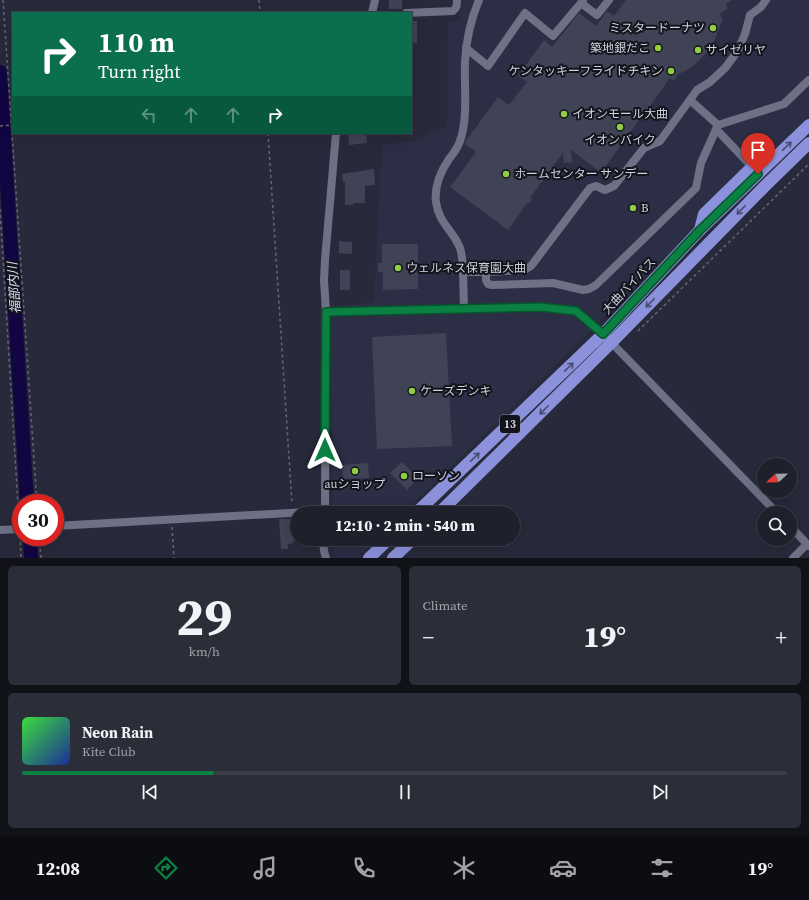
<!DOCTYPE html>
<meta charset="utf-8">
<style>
:root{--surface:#1e202c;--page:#2b2d38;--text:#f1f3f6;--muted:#a1a3a9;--line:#3c3e48;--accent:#0b8043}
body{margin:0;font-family:"Source Serif 4","Noto Sans JP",serif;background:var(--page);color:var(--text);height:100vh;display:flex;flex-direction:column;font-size:15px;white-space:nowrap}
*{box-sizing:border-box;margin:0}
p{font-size:13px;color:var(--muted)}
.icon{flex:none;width:22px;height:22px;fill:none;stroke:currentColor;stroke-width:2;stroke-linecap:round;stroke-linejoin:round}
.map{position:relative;height:558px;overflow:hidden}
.sheet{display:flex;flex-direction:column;gap:8px;padding:8px;background:#101218;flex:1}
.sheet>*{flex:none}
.hud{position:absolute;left:12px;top:12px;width:400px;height:122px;border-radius:0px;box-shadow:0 4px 16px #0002,0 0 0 1px var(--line);background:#0b6e4f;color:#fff;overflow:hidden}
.needle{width:26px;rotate:248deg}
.buttons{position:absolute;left:757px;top:458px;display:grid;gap:8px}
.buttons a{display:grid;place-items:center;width:40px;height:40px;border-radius:50%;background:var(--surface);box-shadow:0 4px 16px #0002,0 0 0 1px var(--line);font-size:20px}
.speed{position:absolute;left:12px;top:494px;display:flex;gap:8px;font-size:20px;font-weight:700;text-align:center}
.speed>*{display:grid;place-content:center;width:52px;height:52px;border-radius:50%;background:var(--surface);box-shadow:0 4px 16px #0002,0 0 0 1px var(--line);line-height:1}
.speed .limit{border:6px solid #d22;background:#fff;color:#111}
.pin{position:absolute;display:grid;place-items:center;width:34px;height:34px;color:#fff;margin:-41px -17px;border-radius:50% 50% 50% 0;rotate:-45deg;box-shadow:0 0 4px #0007}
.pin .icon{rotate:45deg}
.me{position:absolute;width:44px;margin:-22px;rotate:0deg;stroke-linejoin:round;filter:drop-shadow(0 0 3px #0008)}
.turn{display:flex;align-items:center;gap:14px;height:84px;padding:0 20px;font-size:18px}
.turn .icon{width:52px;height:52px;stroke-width:2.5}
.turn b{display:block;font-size:28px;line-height:34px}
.lanes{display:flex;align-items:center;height:38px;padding:0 20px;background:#0003;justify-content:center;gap:20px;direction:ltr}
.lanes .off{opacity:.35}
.big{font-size:30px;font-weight:800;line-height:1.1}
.sheet .widget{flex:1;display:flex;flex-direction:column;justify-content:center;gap:6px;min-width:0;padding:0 14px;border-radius:6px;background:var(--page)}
.sheet .dial{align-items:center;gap:0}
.dial b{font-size:52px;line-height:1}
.song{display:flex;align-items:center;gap:12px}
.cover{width:48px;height:48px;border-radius:6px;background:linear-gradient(135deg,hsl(120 70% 55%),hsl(230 70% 35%))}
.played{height:4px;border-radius:2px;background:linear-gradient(90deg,var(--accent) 25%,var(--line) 25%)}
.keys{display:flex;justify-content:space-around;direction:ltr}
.heat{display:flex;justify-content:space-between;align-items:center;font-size:22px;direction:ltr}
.sheet .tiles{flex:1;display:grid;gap:8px;grid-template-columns:1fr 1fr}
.widget:last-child{grid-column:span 2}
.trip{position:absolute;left:290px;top:506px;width:230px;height:40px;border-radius:20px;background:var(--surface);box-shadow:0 4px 16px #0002,0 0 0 1px var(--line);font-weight:800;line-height:40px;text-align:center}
.tabs{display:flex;height:64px;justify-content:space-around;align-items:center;background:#0c0d12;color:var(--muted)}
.tabs .icon{width:28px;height:28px}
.tabs .active{color:var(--accent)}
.tabs b{font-size:18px;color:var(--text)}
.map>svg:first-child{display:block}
.built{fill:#2c2e46}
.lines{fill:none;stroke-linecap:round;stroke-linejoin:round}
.river{stroke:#110642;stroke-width:14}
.building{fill:#404255}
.path{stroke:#656776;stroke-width:1.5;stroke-dasharray:3 3;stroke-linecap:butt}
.minor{stroke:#6e7085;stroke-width:8}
.highway{stroke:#8b91db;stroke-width:12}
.oneway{stroke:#484c71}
.route-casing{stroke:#07532c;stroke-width:10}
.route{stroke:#0b8043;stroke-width:7}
.poi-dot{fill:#90cd40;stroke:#12131b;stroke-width:1.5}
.labels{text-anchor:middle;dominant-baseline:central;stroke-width:4;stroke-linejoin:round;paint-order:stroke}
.shield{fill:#12131b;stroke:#9698a2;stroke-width:1}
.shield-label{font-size:11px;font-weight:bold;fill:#cfd1dc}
.poi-label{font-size:12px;fill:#cfd1dc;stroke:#12131b;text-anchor:start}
.street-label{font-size:12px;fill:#cfd1dc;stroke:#12131b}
.water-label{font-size:13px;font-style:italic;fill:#d9dcf0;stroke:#12131b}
</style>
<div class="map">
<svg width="809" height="558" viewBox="0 0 809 558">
<rect width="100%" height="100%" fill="#282a3b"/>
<!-- built -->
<g class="built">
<path d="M460,0H809V116L581,340L403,513H333L330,307L374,302L382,145L414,141L447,127L448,23L459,20Z"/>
<path d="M333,539H376L356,558H338L334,555Z"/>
</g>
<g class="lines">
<!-- river -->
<g class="river">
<path d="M0,72L27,503"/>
<path d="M30,537L31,558"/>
</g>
</g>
<!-- building -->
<g class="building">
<rect x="389" y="0" width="13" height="9"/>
<path d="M626,0H732L726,4L728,8L720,14L723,19L712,46L698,62L687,70L677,75L674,81L670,78L650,106L654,108L648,116L644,113L601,173L570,149L573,162L564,163L563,153L530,198L532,199L529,204L527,203L508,230L450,187L476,152L465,144L466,141L498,97L509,105L527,82L518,76L544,40L552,47L579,13L596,26L607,11L614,16Z"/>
<rect x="411" y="21" width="6" height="22"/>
<path d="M348,133H366L367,143L349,145Z"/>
<path d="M374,169L375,185L365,186V203H353V205H345V182H343L342,174Z"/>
<path d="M339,241L352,242V254L339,253Z"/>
<path d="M382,244H418V289L383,290V272H378V263H382Z"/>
<rect x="340" y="270" width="10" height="20"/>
<path d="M446,333L452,446L377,449L372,337Z"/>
<path d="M402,462L418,478L407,490L390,473Z"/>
<path d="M368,463L369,478L343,479L342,465Z"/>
<path d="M279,519H292L294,543L288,544V549H281Z"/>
</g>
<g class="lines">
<!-- path -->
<g class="path">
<path d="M3,0L37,503"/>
<path d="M259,0L260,13"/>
<path d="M0,126L13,125"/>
<path d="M268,133L292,504"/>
<path d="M0,209L19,522"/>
<path d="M638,331L809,164"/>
<path d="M172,527L174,558"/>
<path d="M20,536L21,558"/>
<path d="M39,537L41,558"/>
</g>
<!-- minor -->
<g class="minor">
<path d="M583,0L581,3L597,15L609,0"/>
<path d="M372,13L375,0"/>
<path d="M406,13L453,11C457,8 457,5 457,0"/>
<path d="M466,48L488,66L525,13L553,36L581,3"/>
<path d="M718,125L784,104L809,80"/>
<path d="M716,129L757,172"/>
<path d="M463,272C463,264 462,255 460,248C453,230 439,224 436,202C434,186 441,171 449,159C454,153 459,146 461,138C468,114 464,87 465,62C466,41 471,19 479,0"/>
<path d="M486,272L524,270L531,266L590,188L596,186L605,190L614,186L644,148L660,141L697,90L710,82L725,68L737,52L745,34L750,15L761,7L766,0"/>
<path d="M464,309L463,272H486V280L488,284L492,285L553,283L583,290L589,289L596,285L696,188L701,163L718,125L690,100"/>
<path d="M326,312L540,307L576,311L603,334L777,513"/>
<path d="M325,513L326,312L324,280L325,260L336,133"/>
<path d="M55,526L325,511"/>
<path d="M790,526L809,546"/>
<path d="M0,530L21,529"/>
<path d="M323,539L324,551L326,558"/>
<path d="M793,558L807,544"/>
</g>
<!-- highway -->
<g class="highway">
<path d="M700,230L704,214L749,170"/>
<path d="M416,513L603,334L700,230L809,125"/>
<path d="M439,513L611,343L766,185L809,143"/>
<path d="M369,558L389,539"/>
<path d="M393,558L413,539"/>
</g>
</g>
<!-- one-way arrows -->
<defs><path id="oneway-shaft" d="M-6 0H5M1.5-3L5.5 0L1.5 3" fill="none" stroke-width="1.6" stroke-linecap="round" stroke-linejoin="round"/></defs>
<g class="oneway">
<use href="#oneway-shaft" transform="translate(787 146) rotate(-44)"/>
<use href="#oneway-shaft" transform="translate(741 210) rotate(134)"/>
<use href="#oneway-shaft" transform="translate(650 303) rotate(134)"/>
<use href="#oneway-shaft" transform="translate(569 367) rotate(-44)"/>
<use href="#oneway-shaft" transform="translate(544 410) rotate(135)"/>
<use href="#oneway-shaft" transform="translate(475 457) rotate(-44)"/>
</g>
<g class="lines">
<!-- route casing -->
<g class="route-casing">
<path id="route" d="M325,450L326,312L540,307L576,311L603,334L700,230L758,174"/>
</g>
<!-- route -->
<use href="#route" class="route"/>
</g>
<!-- markers -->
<g class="poi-dot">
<circle cx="713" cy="28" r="4"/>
<circle cx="658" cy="48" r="4"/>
<circle cx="698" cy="50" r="4"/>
<circle cx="671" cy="71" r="4"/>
<circle cx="564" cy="114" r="4"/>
<circle cx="620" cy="127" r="4"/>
<circle cx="506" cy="174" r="4"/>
<circle cx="633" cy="208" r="4"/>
<circle cx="398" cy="268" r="4"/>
<circle cx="412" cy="391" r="4"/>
<circle cx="355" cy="471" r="4"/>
<circle cx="404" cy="476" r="4"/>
</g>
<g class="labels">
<!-- shield labels -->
<rect class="shield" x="500" y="415" width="20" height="18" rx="3"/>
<g class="shield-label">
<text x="510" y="424">13</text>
</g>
<!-- poi labels -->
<g class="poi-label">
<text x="705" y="28" text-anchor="end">ミスタードーナツ</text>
<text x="650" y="48" text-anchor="end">築地銀だこ</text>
<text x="706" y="50">サイゼリヤ</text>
<text x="663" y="71" text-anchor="end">ケンタッキーフライドチキン</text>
<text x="572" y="114">イオンモール大曲</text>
<text x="620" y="140" text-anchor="middle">イオンバイク</text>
<text x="514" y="174">ホームセンター サンデー</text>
<text x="641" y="208">B</text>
<text x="406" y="268">ウェルネス保育園大曲</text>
<text x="420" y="391">ケーズデンキ</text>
<text x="412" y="476">ローソン</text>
<text x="355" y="484" text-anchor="middle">auショップ</text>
</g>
<!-- street labels -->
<g class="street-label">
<text transform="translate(629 286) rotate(-47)">大曲バイパス</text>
</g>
<!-- water labels -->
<g class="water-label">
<text transform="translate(14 288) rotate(-94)">福部内川</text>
</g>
</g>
</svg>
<div class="buttons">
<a><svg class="needle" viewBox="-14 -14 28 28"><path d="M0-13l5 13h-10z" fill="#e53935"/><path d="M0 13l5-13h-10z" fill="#a1a3a9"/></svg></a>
<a><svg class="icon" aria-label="search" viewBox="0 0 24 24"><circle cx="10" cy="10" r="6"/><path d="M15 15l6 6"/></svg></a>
</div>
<div class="speed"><div class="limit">30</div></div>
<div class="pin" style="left:758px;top:174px;background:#d93025"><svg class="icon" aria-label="arrive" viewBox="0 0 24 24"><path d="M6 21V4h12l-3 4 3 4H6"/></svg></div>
<svg class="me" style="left:325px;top:450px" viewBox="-20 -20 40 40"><path d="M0-17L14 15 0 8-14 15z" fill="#0b8043" stroke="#fff" stroke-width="4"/></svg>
<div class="trip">12:10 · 2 min · 540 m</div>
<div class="hud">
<div class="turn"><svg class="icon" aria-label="right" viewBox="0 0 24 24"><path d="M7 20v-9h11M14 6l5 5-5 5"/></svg><div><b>110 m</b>Turn right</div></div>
<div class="lanes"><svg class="icon off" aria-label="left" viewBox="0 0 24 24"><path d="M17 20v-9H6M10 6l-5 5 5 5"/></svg><svg class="icon off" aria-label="ahead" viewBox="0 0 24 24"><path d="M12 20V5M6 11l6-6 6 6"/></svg><svg class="icon off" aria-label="ahead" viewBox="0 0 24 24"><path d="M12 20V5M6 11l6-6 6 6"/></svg><svg class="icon" aria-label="right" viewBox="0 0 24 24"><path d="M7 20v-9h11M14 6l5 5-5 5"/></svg></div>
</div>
</div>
<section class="sheet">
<div class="tiles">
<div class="widget dial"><b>29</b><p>km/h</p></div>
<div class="widget"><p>Climate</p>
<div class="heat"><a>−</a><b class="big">19°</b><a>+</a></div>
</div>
<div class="widget">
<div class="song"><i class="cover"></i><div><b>Neon Rain</b><p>Kite Club</p></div></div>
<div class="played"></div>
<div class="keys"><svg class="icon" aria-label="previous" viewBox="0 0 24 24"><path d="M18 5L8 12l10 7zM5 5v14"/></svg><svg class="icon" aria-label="pause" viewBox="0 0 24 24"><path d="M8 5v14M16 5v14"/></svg><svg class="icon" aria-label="next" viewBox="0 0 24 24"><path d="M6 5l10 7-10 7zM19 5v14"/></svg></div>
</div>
</div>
</section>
<nav class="tabs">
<b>12:08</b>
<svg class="icon active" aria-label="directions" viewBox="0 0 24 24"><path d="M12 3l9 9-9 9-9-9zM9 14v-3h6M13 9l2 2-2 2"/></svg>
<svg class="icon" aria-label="music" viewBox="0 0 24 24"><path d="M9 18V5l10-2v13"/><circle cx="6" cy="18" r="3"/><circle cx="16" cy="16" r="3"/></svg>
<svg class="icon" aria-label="phone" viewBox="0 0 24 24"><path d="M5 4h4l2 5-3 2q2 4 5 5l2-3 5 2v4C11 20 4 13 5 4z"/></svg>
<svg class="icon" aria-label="climate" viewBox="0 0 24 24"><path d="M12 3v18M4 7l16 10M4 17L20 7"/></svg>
<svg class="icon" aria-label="car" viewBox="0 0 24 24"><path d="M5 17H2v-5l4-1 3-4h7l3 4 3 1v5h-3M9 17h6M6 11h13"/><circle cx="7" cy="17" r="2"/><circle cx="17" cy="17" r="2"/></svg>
<svg class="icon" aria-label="filters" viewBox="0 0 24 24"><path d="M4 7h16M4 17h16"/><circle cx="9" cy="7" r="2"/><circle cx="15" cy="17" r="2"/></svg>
<b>19°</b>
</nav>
